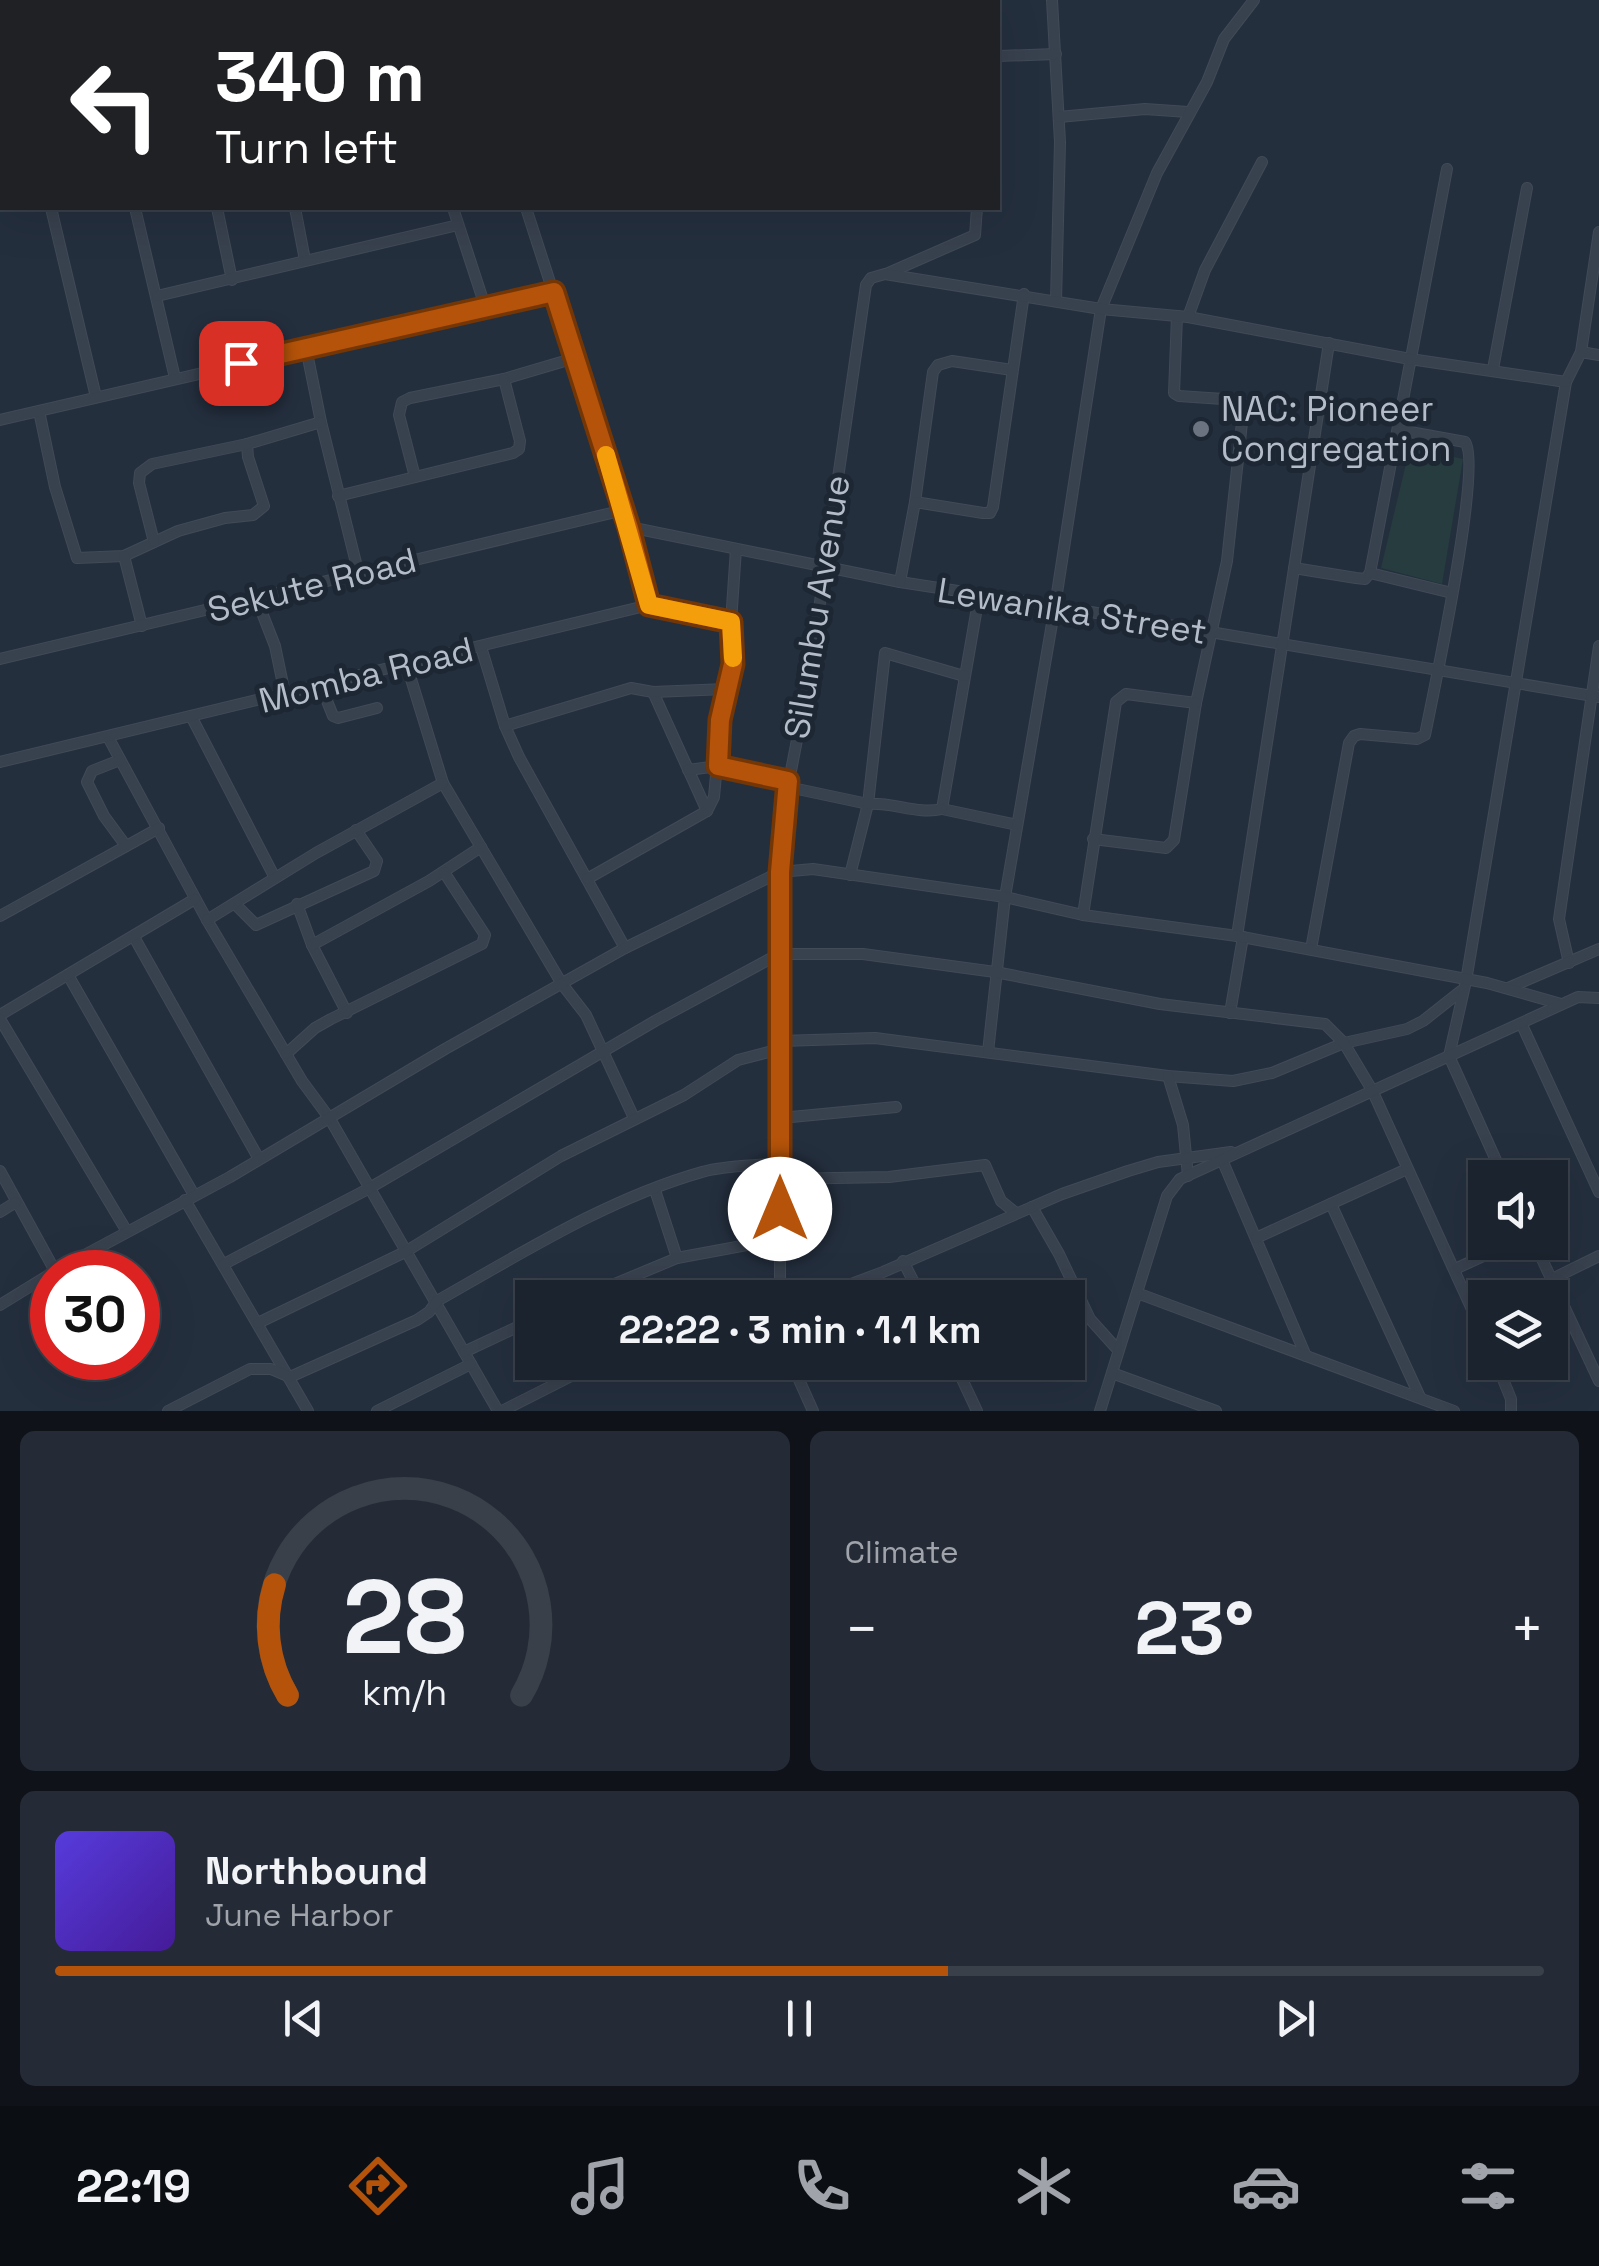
<!DOCTYPE html>
<meta charset="utf-8">
<style>
:root{--surface:#1b232e;--page:#242b36;--text:#f1f3f6;--muted:#a0a4aa;--line:#39404a;--accent:#b45309}
body{margin:0;font-family:"Space Grotesk",sans-serif;background:var(--page);color:var(--text);height:100vh;display:flex;flex-direction:column;font-size:38px;white-space:nowrap}
*{box-sizing:border-box;margin:0}
p{font-size:32px;color:var(--muted)}
.icon{flex:none;width:55px;height:55px;fill:none;stroke:currentColor;stroke-width:2;stroke-linecap:round;stroke-linejoin:round}
.map{position:relative;height:1411px;overflow:hidden}
.side{display:flex;flex-direction:column;gap:20px;padding:20px;background:#0f1319;flex:1}
.side>*{flex:none}
.hud{position:absolute;left:0px;top:0px;width:1000px;height:210px;box-shadow:0 10px 40px #0002,0 0 0 2px var(--line);background:#202124;color:#fff;overflow:hidden}
.controls{position:absolute;left:1468px;top:1160px;display:grid;gap:20px}
.controls a{display:grid;place-items:center;width:100px;height:100px;border-radius:0px;background:var(--surface);box-shadow:0 10px 40px #0002,0 0 0 2px var(--line);font-size:50px}
.speed{position:absolute;left:30px;top:1250px;display:flex;gap:20px;font-size:50px;font-weight:700;text-align:center}
.speed>*{display:grid;place-content:center;width:130px;height:130px;border-radius:50%;background:var(--surface);box-shadow:0 10px 40px #0002,0 0 0 2px var(--line);line-height:1}
.speed .limit{border:15px solid #d22;background:#fff;color:#111}
.pin{position:absolute;display:grid;place-items:center;width:85px;height:85px;color:#fff;margin:-42px;border-radius:20px;box-shadow:0 5px 15px #0006}
.me{position:absolute;width:110px;margin:-55px;rotate:0deg;stroke-linejoin:round;filter:drop-shadow(0 0 8px #0008)}
.turn{display:flex;align-items:center;gap:35px;height:210px;padding:0 50px;font-size:45px}
.turn .icon{width:130px;height:130px;stroke-width:2.5}
.turn b{display:block;font-size:70px;line-height:85px}
.big{font-size:75px;font-weight:800;line-height:1.1}
.side .card{flex:1;display:flex;flex-direction:column;justify-content:center;gap:15px;min-width:0;padding:0 35px;border-radius:15px;background:var(--page)}
.side .dial{align-items:center;gap:0}
.dial svg{height:260px;overflow:visible;fill:none;stroke:var(--line);stroke-width:7;stroke-linecap:round;text-anchor:middle}
.dial text{fill:var(--text);stroke:none}
.song{display:flex;align-items:center;gap:30px}
.cover{width:120px;height:120px;border-radius:15px;background:linear-gradient(135deg,hsl(250 70% 55%),hsl(260 70% 35%))}
.played{height:10px;border-radius:5px;background:linear-gradient(90deg,var(--accent) 60%,var(--line) 60%)}
.keys{display:flex;justify-content:space-around;direction:ltr}
.heat{display:flex;justify-content:space-between;align-items:center;font-size:55px;direction:ltr}
.side .tiles{flex:1;display:grid;gap:20px;grid-template-columns:1fr 1fr}
.card:last-child{grid-column:span 2}
.trip{position:absolute;left:515px;top:1280px;width:570px;height:100px;border-radius:0px;background:var(--surface);box-shadow:0 10px 40px #0002,0 0 0 2px var(--line);font-weight:800;line-height:100px;text-align:center}
.tabs{display:flex;height:160px;justify-content:space-around;align-items:center;background:#0b0e12;color:var(--muted)}
.tabs .icon{width:70px;height:70px}
.tabs .active{color:var(--accent)}
.tabs b{font-size:45px;color:var(--text)}
.map>svg:first-child{display:block}
.grass{fill:#263c3f}
.lines{fill:none;stroke-linecap:round;stroke-linejoin:round}
.minor-casing{stroke:#414a57;stroke-width:12}
.minor{stroke:#38414e;stroke-width:10}
.route-casing{stroke:#753606;stroke-width:25}
.route{stroke:#b45309;stroke-width:18}
.slow{stroke:#f59e0b;stroke-width:18}
.worship-dot{fill:#6b7280;stroke:#1d2633;stroke-width:4}
.labels{text-anchor:middle;dominant-baseline:central;stroke-width:10;stroke-linejoin:round;paint-order:stroke}
.poi-label{font-size:35px;fill:#b4bcc9;stroke:#1d2633;text-anchor:start}
.street-label{font-size:35px;fill:#b4bcc9;stroke:#1d2633}
</style>
<div class="map">
<svg width="1599" height="1411" viewBox="0 0 1599 1411">
<rect width="100%" height="100%" fill="#242f3e"/>
<!-- grass -->
<path class="grass" d="M1410,447L1463,459L1442,584L1381,568Z"/>
<g class="lines">
<!-- minor casing -->
<g class="minor-casing">
<g id="minor">
<path d="M82,0L83,2"/>
<path d="M1052,0L1060,142L1056,301"/>
<path d="M507,2L512,0"/>
<path d="M998,56L1056,54"/>
<path d="M1059,117L1145,109L1188,112"/>
<path d="M0,118L2,117"/>
<path d="M51,208L96,397"/>
<path d="M135,208L175,378"/>
<path d="M217,208L232,280"/>
<path d="M295,208L305,260"/>
<path d="M453,208L485,306"/>
<path d="M526,208L629,527L649,605"/>
<path d="M886,274L975,235L977,208"/>
<path d="M157,296L458,225"/>
<path d="M1188,317L1205,270L1262,162"/>
<path d="M306,348L321,422L359,575"/>
<path d="M1581,352L1599,355"/>
<path d="M1493,369L1527,188"/>
<path d="M39,411L55,487L77,558L124,556L178,531L225,518L253,515L264,506L248,457L247,444"/>
<path d="M0,420L553,292"/>
<path d="M415,477L399,415L402,402L410,398L504,379L575,358"/>
<path d="M338,496L513,453L519,449L520,441L504,379"/>
<path d="M915,502L933,372L938,365L952,361L1012,370"/>
<path d="M629,527L900,582L1055,606L1599,697"/>
<path d="M154,542L139,483L140,473L152,464L247,444L321,422"/>
<path d="M124,556L142,626"/>
<path d="M1294,568L1356,578L1365,579L1370,573L1447,169"/>
<path d="M1370,573L1452,593"/>
<path d="M900,582L915,502L983,513H990L993,507L1024,294"/>
<path d="M979,596L942,809L1017,825"/>
<path d="M257,600L275,646L285,694"/>
<path d="M481,647L505,726L519,757L625,948"/>
<path d="M0,659L624,510"/>
<path d="M407,666L443,783L562,984L586,1015L634,1118"/>
<path d="M321,686L333,716L338,718L377,708"/>
<path d="M653,692L707,811"/>
<path d="M191,716L275,878"/>
<path d="M505,726L631,688L653,692L726,689"/>
<path d="M108,737L207,920L302,1081L330,1119L498,1411"/>
<path d="M120,760L92,771L87,782L104,816L126,846"/>
<path d="M0,762L649,605L731,622"/>
<path d="M688,770L718,766L789,781"/>
<path d="M788,787L868,804L850,875"/>
<path d="M942,809C918,815 893,802 868,804L885,653L964,676"/>
<path d="M1093,839L1166,848L1174,840L1196,703L1227,561L1244,404L1238,400L1179,396L1174,393L1177,316"/>
<path d="M587,879L707,811L714,797L721,720L733,663L731,622L736,549"/>
<path d="M235,904L256,925L374,871L377,861L356,830"/>
<path d="M297,904L312,945L347,1013"/>
<path d="M1083,915L1116,702L1126,694L1196,703"/>
<path d="M0,916L159,828"/>
<path d="M207,920L316,853L443,783"/>
<path d="M1237,936L1329,343"/>
<path d="M134,937L259,1159"/>
<path d="M312,945L429,881L481,847"/>
<path d="M1311,949L1349,743L1354,736L1360,734L1417,739L1425,735C1433,694 1483,464 1465,442L1399,430"/>
<path d="M1569,963L1559,919L1599,646"/>
<path d="M68,975L194,1195"/>
<path d="M1508,988L1599,949"/>
<path d="M1230,1013L1243,937"/>
<path d="M0,1015L195,899"/>
<path d="M0,1019L126,1230"/>
<path d="M1522,1025L1599,1192"/>
<path d="M781,1041L875,1038L1168,1076L1233,1081L1272,1073L1344,1043L1407,1029L1423,1021L1461,991"/>
<path d="M988,1052L1005,897L1055,606L1101,309L1157,173L1207,82L1224,39L1254,0"/>
<path d="M286,1054L315,1028L331,1019L482,944L485,935L444,872"/>
<path d="M1168,1076L1183,1125L1188,1176"/>
<path d="M781,1118L896,1107"/>
<path d="M1220,1155L1306,1356"/>
<path d="M0,1171L55,1271"/>
<path d="M1504,1178L1449,1056L1466,981L1566,382L1581,352L1599,232"/>
<path d="M779,1179L889,1177L985,1165L1001,1201L1016,1213"/>
<path d="M185,1200L308,1411"/>
<path d="M1331,1204L1420,1397"/>
<path d="M1032,1207L1059,1254L1090,1319L1117,1349"/>
<path d="M0,1212L16,1202"/>
<path d="M1256,1238L1407,1169"/>
<path d="M1534,1242L1599,1381"/>
<path d="M677,1258L780,1239"/>
<path d="M903,1261L922,1298"/>
<path d="M224,1264L368,1189L655,1021L779,954H863L995,972L1160,1004L1325,1024L1344,1043L1372,1090L1485,1338"/>
<path d="M1455,1269L1514,1242"/>
<path d="M53,1272L230,1177L445,1049L625,948L780,872L813,869L1005,897L1083,915L1237,936L1487,983L1561,1004"/>
<path d="M1550,1280L1599,1256"/>
<path d="M1137,1293L1454,1411"/>
<path d="M581,1298L677,1258L655,1190"/>
<path d="M780,1298V872L789,781L809,678L866,285L871,278L885,274L1101,309L1188,317L1410,359L1566,382"/>
<path d="M814,1298L883,1272L1062,1194L1128,1171L1158,1162L1231,1152"/>
<path d="M0,1305L52,1273"/>
<path d="M258,1323L405,1252L561,1156L684,1095L738,1060L780,1049"/>
<path d="M464,1352L532,1320"/>
<path d="M791,1362L813,1411"/>
<path d="M954,1362L977,1411"/>
<path d="M1496,1362L1511,1399V1411"/>
<path d="M1112,1373L1216,1411"/>
<path d="M168,1411L250,1369H271L290,1377L417,1320L429,1312L437,1301C522,1253 607,1199 702,1172C726,1165 754,1166 779,1163"/>
<path d="M377,1411L471,1364"/>
<path d="M502,1411L599,1362"/>
<path d="M1100,1411L1167,1196L1180,1179L1578,997L1599,998"/>
</g>
</g>
<!-- minor -->
<use href="#minor" class="minor"/>
</g>
<g class="lines">
<!-- route casing -->
<g class="route-casing">
<path id="route" d="M241,363L554,292L629,528L649,605L731,622L733,664L720,720L718,766L788,781L780,872V1209"/>
</g>
<!-- route -->
<use href="#route" class="route"/>
<!-- slow -->
<path class="slow" d="M606,455L649,605L731,622L733,658"/>
</g>
<!-- markers -->
<circle class="worship-dot" cx="1201" cy="429" r="10"/>
<g class="labels">
<!-- poi labels -->
<g class="poi-label">
<text x="1221" y="409">NAC: Pioneer<tspan x="1221" dy="40">Congregation</tspan></text>
</g>
<!-- street labels -->
<g class="street-label">
<text transform="translate(312 585) rotate(-14)">Sekute Road</text>
<text transform="translate(817 607) rotate(-81)">Silumbu Avenue</text>
<text transform="translate(1072 611) rotate(9)">Lewanika Street</text>
<text transform="translate(366 675) rotate(-14)">Momba Road</text>
</g>
</g>
</svg>
<div class="controls">
<a><svg class="icon" aria-label="sound" viewBox="0 0 24 24"><path d="M4 9h4l5-4v14l-5-4H4zM17 9q2 3 0 6"/></svg></a>
<a><svg class="icon" aria-label="layers" viewBox="0 0 24 24"><path d="M12 4l9 5-9 5-9-5zM3 14l9 5 9-5"/></svg></a>
</div>
<div class="speed"><div class="limit">30</div></div>
<div class="pin" style="left:241px;top:363px;background:#d93025"><svg class="icon" aria-label="arrive" viewBox="0 0 24 24"><path d="M6 21V4h12l-3 4 3 4H6"/></svg></div>
<svg class="me" style="left:780px;top:1209px" viewBox="-20 -20 40 40"><circle r="19" fill="#fff"/><path d="M0-13L10 11 0 6-10 11z" fill="#b45309"/></svg>
<div class="trip">22:22 · 3 min · 1.1 km</div>
<div class="hud">
<div class="turn"><svg class="icon" aria-label="left" viewBox="0 0 24 24"><path d="M17 20v-9H6M10 6l-5 5 5 5"/></svg><div><b>340 m</b>Turn left</div></div>
</div>
</div>
<section class="side">
<div class="tiles">
<div class="card dial"><svg viewBox="0 0 100 80">
<path d="M14 69A42 42 0 1 1 86 69"/>
<path d="M14 69A42 42 0 0 1 10 35" stroke="#b45309"/>
<text x="50" y="56" font-size="32" font-weight="700">28</text>
<text x="50" y="72" font-size="11">km/h</text>
</svg></div>
<div class="card"><p>Climate</p>
<div class="heat"><a>−</a><b class="big">23°</b><a>+</a></div>
</div>
<div class="card">
<div class="song"><i class="cover"></i><div><b>Northbound</b><p>June Harbor</p></div></div>
<div class="played"></div>
<div class="keys"><svg class="icon" aria-label="previous" viewBox="0 0 24 24"><path d="M18 5L8 12l10 7zM5 5v14"/></svg><svg class="icon" aria-label="pause" viewBox="0 0 24 24"><path d="M8 5v14M16 5v14"/></svg><svg class="icon" aria-label="next" viewBox="0 0 24 24"><path d="M6 5l10 7-10 7zM19 5v14"/></svg></div>
</div>
</div>
</section>
<nav class="tabs">
<b>22:19</b>
<svg class="icon active" aria-label="directions" viewBox="0 0 24 24"><path d="M12 3l9 9-9 9-9-9zM9 14v-3h6M13 9l2 2-2 2"/></svg>
<svg class="icon" aria-label="music" viewBox="0 0 24 24"><path d="M9 18V5l10-2v13"/><circle cx="6" cy="18" r="3"/><circle cx="16" cy="16" r="3"/></svg>
<svg class="icon" aria-label="phone" viewBox="0 0 24 24"><path d="M5 4h4l2 5-3 2q2 4 5 5l2-3 5 2v4C11 20 4 13 5 4z"/></svg>
<svg class="icon" aria-label="climate" viewBox="0 0 24 24"><path d="M12 3v18M4 7l16 10M4 17L20 7"/></svg>
<svg class="icon" aria-label="car" viewBox="0 0 24 24"><path d="M5 17H2v-5l4-1 3-4h7l3 4 3 1v5h-3M9 17h6M6 11h13"/><circle cx="7" cy="17" r="2"/><circle cx="17" cy="17" r="2"/></svg>
<svg class="icon" aria-label="filters" viewBox="0 0 24 24"><path d="M4 7h16M4 17h16"/><circle cx="9" cy="7" r="2"/><circle cx="15" cy="17" r="2"/></svg>
</nav>
